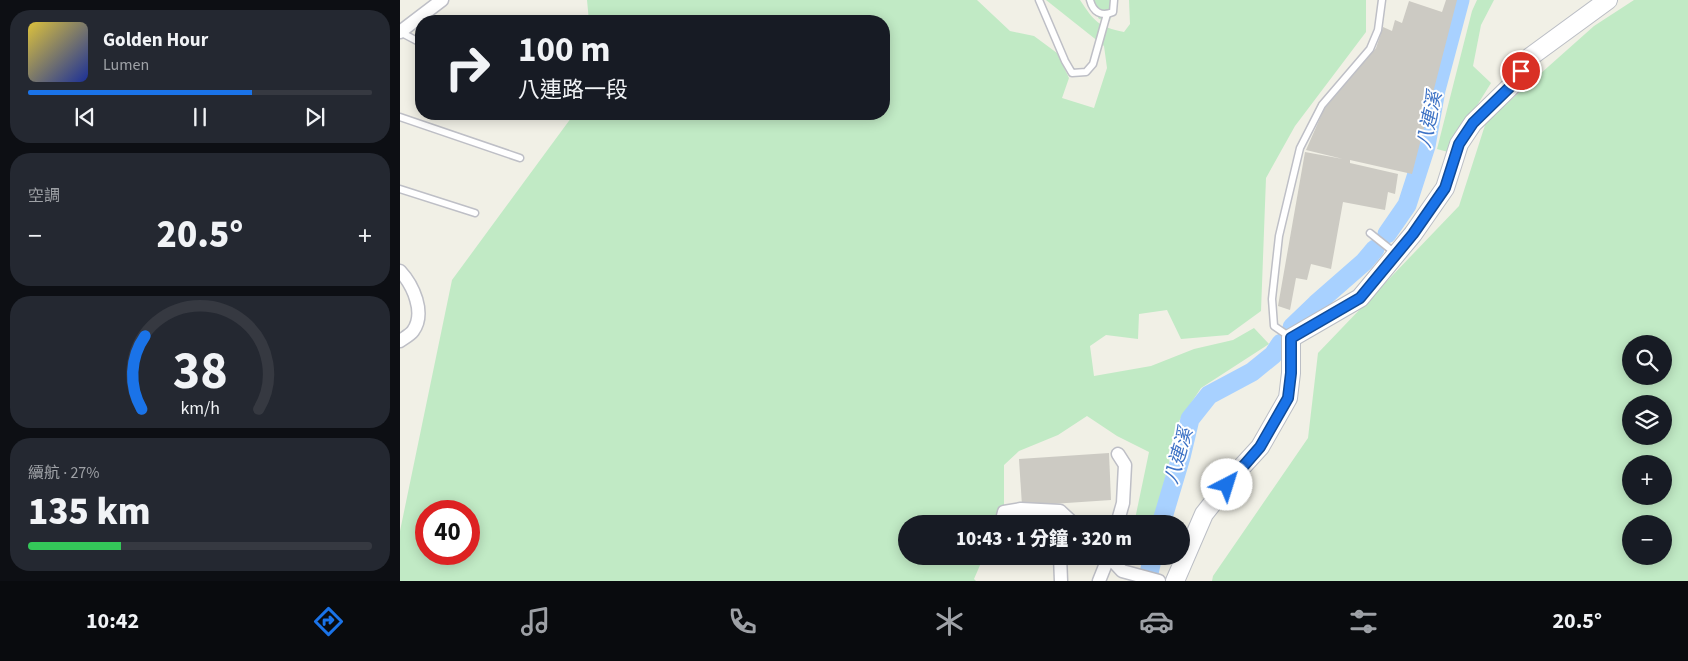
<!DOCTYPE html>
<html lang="zh-TW">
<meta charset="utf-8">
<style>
:root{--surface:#171b24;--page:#242831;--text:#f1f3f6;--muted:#9ea1a6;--line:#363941;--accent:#1a73e8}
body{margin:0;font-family:"Source Sans 3","Noto Sans TC",sans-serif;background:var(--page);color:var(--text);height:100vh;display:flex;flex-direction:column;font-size:19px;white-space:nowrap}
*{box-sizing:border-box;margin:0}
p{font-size:16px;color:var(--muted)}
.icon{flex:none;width:28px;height:28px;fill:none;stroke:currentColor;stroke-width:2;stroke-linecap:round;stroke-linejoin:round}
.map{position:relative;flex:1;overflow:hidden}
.panel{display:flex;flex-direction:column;gap:10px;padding:10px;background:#0d0f14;width:400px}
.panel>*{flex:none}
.hud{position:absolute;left:15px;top:15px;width:475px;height:105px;border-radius:20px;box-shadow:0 2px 12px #0003;background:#171b24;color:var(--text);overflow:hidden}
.tools{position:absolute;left:1222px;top:335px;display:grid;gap:10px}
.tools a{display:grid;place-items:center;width:50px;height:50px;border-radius:50%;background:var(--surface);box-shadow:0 2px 12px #0003;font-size:25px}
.speed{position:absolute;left:15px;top:500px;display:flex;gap:10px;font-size:25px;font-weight:700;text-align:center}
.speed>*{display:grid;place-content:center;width:65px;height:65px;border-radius:50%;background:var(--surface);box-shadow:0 2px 12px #0003;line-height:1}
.speed .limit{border:8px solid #d22;background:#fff;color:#111}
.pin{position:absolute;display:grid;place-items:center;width:42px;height:42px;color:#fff;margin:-21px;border:2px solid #fff;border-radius:50%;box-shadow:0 1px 5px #0007}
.me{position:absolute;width:55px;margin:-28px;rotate:40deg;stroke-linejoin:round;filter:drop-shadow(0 0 4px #0008)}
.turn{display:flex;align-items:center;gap:18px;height:105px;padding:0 20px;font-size:22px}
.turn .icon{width:65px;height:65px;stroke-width:2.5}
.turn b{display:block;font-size:35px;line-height:42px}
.big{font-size:38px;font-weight:800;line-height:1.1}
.panel .widget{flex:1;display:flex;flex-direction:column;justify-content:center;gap:8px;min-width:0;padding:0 18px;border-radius:20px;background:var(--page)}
.panel .dial{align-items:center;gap:0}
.dial svg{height:130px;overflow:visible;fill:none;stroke:var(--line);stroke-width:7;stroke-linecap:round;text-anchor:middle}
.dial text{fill:var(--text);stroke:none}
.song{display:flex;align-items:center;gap:15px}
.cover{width:60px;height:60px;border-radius:8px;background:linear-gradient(135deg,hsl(50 70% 55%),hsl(230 70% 35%))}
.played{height:5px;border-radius:2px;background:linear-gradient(90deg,var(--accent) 65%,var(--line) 65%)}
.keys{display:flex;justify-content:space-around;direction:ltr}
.heat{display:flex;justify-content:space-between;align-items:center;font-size:28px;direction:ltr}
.charge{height:8px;border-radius:4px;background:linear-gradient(90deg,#34c759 27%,var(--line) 0)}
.trip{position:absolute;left:498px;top:515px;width:292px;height:50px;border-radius:25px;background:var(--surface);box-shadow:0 2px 12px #0003;font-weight:800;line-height:50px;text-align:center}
.tabs{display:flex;height:80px;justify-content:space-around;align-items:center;background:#090b0e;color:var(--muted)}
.tabs .icon{width:35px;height:35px}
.tabs .on{color:var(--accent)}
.tabs b{font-size:22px;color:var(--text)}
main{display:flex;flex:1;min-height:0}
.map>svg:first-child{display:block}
.green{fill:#c1eac5;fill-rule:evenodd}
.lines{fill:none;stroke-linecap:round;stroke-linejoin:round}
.river{stroke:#a8d1ff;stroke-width:19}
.building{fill:#cccac3}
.lane-casing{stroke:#bebfc6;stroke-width:9}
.street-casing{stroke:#bebfc6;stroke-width:15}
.secondary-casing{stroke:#bbbec5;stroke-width:20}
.lane{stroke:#fff;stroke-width:6}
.street{stroke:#fff;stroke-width:12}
.secondary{stroke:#fff;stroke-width:18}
.route-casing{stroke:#114b97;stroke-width:12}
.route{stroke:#1a73e8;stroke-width:9}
.labels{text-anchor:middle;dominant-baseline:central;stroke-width:4;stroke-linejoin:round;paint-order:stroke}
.water-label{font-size:19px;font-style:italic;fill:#3d72c5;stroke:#fff}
</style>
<main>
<section class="panel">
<div class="widget">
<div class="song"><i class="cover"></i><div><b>Golden Hour</b><p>Lumen</p></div></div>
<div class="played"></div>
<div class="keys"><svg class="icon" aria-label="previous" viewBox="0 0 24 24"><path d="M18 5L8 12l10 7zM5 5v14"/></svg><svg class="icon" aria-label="pause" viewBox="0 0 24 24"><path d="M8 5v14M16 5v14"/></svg><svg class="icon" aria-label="next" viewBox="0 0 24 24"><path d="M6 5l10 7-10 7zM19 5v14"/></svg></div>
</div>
<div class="widget"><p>空調</p>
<div class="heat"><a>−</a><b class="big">20.5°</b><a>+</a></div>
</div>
<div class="widget dial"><svg viewBox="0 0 100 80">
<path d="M14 69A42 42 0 1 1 86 69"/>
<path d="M14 69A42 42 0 0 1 16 24" stroke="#1a73e8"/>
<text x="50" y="56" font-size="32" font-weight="700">38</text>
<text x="50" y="72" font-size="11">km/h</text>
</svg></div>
<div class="widget"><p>續航 · 27%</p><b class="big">135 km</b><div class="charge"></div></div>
</section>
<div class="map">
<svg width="1288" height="581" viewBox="0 0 1288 581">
<rect width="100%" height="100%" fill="#f1f0e6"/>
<!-- green -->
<g class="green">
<path d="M187,0H577L610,31L634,36L657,53L669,78L662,98L694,108L707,68L704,46L646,0H680C694,21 698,27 724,32L730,24L729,0H966V32L895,126L866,178L861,311L828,335L781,339L767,310L739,314L738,339L706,335L690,346L694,376L751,366L794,349L833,340L854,328L869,344L801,388L779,421L754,524H734L749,452L717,436L687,416L658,435L619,451L604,465V506L597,524H506V556H584L574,579L576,581H0V531L52,280L174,114H484V21H189ZM26,511H69V554H26Z"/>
<path d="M688,0H714L710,21L699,19Z"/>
<path d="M1077,0H1094L1081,25L1073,66L1091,83L1048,152L1037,149L1072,11Z"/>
<path d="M1234,0H1288V581H812L813,576L908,438L918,353L1059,206L1086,122L1194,26ZM1231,344H1264V376H1231ZM1231,404H1264V436H1231ZM1231,464H1264V496H1231ZM1231,524H1264V556H1231Z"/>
</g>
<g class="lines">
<!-- river -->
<g class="river">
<path d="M987,234L1007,205L1026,146L1036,90L1060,0"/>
<path d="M892,327L916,304L964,262L975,249"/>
<path d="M761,524L781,457L790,419L809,395L852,372L873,355L881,343"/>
<path d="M749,573L753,556"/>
</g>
</g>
<!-- building -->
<g class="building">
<path d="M1046,0H1057L1012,174L950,160V163L998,174L995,194L988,192L985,210L943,202L931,269L911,264L907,280L896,278L890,310L878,306L905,152L943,159L906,150L924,109L976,48L983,27L992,31L995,20L1002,23L1009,1L1042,12Z"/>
<path d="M709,453L711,500L622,506L619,459Z"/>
</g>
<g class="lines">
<!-- lane casing -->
<g class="lane-casing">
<g id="lane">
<path d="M639,0L665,61L672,73L686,72L693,64L707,14"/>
<path d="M690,0C693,12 701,17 713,12L714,0"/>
<path d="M0,32L21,43"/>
<path d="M0,117L120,158"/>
<path d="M0,189L75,213"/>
<path d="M970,233L995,253"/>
<path d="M890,337L874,326L872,299L879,236L900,148L922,105L970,49L978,30L982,0"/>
</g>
</g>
<!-- street casing -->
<g class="street-casing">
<g id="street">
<path d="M0,32L42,0"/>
<path d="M0,271C13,285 26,313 13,331C10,335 4,338 0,341"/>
<path d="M601,524L604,512L621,509L660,511L674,524"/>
<path d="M717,524L723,503L725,465L718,454"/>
<path d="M660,556L661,581"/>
<path d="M708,556L722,571L759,581"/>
<path d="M699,581L709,556"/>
</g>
</g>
<!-- secondary casing -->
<g class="secondary-casing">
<path id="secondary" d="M775,581L804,514L838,471L860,447L888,398L891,373V338L960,298L1013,234L1045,188L1059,144L1073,123L1113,84L1130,57L1208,0"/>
</g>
<!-- lane -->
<use href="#lane" class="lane"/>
<!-- street -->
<use href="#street" class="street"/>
<!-- secondary -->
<use href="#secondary" class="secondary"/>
</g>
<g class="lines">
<!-- route casing -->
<g class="route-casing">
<path id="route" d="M827,485L860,447L888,398L891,373V338L960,298L1013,234L1045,188L1059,144L1073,123L1113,84L1121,71"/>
</g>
<!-- route -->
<use href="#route" class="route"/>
</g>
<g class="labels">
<!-- water labels -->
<g class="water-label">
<text transform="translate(1030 120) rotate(-78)">八連溪</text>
<text transform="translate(779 456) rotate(-74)">八連溪</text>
</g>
</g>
</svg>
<div class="tools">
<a><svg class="icon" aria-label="search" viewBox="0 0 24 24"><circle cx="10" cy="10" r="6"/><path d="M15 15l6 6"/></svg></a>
<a><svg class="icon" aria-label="layers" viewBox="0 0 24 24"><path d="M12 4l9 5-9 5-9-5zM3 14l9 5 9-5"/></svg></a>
<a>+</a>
<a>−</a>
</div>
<div class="speed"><div class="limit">40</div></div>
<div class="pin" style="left:1121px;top:71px;background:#d93025"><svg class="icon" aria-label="arrive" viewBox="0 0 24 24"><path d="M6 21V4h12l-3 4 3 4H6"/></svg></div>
<svg class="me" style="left:827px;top:485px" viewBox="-20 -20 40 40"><circle r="19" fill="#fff"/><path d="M0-13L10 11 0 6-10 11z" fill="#1a73e8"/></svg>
<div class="trip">10:43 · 1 分鐘 · 320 m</div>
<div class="hud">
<div class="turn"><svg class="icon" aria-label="right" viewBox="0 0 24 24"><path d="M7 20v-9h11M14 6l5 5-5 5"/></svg><div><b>100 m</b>八連路一段</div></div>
</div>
</div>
</main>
<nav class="tabs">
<b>10:42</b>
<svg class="icon on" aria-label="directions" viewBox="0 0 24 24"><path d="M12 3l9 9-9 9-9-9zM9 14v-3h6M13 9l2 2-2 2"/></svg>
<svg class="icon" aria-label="music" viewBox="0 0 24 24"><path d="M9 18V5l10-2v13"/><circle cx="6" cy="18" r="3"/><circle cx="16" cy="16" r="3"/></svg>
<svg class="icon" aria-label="phone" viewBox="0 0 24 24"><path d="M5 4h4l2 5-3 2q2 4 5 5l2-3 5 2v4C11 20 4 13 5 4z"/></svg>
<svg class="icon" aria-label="climate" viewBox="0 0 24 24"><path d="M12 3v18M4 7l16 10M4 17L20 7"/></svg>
<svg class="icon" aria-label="car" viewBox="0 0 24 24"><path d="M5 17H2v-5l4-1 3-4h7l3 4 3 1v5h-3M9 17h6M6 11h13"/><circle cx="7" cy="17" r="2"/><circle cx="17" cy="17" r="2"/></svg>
<svg class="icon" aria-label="filters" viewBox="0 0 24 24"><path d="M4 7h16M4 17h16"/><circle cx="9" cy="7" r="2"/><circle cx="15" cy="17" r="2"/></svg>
<b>20.5°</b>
</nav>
